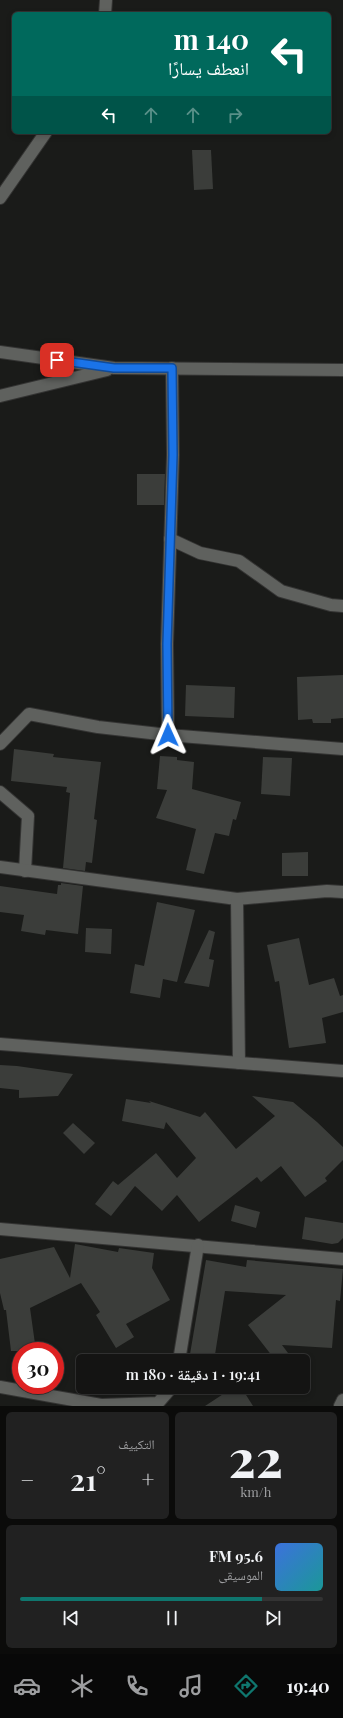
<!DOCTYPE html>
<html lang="ar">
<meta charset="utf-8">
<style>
:root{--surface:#141413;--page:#212121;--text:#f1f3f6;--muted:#9d9ea0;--line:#333;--accent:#0f766e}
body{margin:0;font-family:"Playfair Display","Noto Naskh Arabic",serif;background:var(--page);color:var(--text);direction:rtl;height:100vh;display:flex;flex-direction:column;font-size:15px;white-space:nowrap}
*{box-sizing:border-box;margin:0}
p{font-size:13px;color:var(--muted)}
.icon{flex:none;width:22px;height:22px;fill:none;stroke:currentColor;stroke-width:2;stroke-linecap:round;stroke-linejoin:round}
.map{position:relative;height:1406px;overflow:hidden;direction:ltr}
.details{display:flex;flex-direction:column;gap:6px;padding:6px;background:#0b0b0a;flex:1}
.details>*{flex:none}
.banner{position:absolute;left:12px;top:12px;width:319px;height:122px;border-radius:6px;box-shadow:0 2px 6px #0003,0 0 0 1px var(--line);direction:rtl;background:#00695c;color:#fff;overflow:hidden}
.speed{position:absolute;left:12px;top:1342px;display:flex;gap:8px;font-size:20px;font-weight:700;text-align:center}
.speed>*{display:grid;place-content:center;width:52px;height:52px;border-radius:50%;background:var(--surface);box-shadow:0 2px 6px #0003,0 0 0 1px var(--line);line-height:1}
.speed .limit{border:6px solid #d22;background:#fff;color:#111}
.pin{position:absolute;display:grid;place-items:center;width:34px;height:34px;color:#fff;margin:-17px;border-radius:8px;box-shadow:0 2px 6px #0006}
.me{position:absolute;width:44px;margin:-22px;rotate:359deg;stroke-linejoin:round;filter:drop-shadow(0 0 3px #0008)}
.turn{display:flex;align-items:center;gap:14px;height:84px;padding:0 16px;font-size:18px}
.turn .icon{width:52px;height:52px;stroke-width:2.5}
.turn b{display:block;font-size:28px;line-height:34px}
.lanes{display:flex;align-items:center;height:38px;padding:0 16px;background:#0003;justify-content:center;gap:20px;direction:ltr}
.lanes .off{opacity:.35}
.big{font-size:30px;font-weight:600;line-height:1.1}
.details .tile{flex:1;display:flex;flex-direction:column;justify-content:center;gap:6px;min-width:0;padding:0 14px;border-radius:6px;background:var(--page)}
.details .dial{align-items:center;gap:0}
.dial b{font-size:52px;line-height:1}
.song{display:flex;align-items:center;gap:12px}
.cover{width:48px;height:48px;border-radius:6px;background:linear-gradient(135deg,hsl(220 70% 55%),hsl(180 70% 35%))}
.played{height:4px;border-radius:2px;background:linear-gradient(90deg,var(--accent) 80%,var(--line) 80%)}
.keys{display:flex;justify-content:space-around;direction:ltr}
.heat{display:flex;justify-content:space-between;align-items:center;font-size:22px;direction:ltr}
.details .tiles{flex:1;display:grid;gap:6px;grid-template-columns:1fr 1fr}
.tile:last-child{grid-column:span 2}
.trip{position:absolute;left:76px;top:1354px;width:234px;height:40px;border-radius:6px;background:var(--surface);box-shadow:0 2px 6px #0003,0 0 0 1px var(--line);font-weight:600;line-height:40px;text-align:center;direction:rtl}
.dock{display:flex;height:64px;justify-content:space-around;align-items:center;background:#080808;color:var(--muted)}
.dock .icon{width:28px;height:28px}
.dock .active{color:var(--accent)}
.dock b{font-size:18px;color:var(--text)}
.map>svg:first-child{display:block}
.building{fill:#3b3d3a}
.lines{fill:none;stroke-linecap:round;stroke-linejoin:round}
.minor-casing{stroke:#343433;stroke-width:14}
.minor{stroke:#5f615e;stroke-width:12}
.route-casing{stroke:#114b97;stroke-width:10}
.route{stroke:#1a73e8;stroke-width:7}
</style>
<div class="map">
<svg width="343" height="1406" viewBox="0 0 343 1406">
<rect width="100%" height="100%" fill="#1a1b19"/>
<!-- building -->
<g class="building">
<path d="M192,150H211L213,189L194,190Z"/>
<path d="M137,474H165L164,505H137Z"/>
<path d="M343,675V718L331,719V723H313L312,719L298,720L297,677Z"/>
<path d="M186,685L235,687L234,718L185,716Z"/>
<path d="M14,749L54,754L53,757L101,762L94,819L97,820L92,863L86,862L85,871L63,868L70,793L66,792L67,787L11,781Z"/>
<path d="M160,756L177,757V760L194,762L192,789L241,802L236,820L233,819L229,836L215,833L204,874L186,870L196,829L156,818L167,790L157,789Z"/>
<path d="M263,757L292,758L290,796L261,794Z"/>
<path d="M308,852V876H282V853Z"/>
<path d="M61,883L83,886L78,934L46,930L45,935L21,931L24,915L0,912V886L57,894L58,885H61Z"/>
<path d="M157,902L195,910L177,982L163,979L160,998L130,993L135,964L144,966Z"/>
<path d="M86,928L112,929L111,954L85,952Z"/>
<path d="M209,930L215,932L209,959L214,960L209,987L184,983Z"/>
<path d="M299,938L309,985L334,978L340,996L343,995V1012L322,1018L326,1043L289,1048L279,981L275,982L267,945Z"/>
<path d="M0,1065L17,1066L73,1074L58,1096L19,1098V1090L0,1088Z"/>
<path d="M252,1096L293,1102L317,1122L343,1147V1160L325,1178L327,1181L305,1197L281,1166L261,1182L257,1177L199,1222L177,1195L162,1211L135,1186L111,1216L95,1204L113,1181L118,1185L156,1153L177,1178L196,1158L166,1122L164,1129L122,1121L126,1099L151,1103L149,1101L200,1117L205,1112L236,1149L275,1116Z"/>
<path d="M73,1123L95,1143L84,1154L63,1133Z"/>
<path d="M235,1205L260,1212L256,1228L231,1221Z"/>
<path d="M305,1217L343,1223V1238L338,1243L332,1244L302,1239Z"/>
<path d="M75,1244L118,1252L119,1248L154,1253L152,1268L170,1300L126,1324L134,1337L116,1348L96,1315L100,1312L81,1283L30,1308L36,1351H11L6,1310H4L0,1293V1259L54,1247L70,1278Z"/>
<path d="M206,1260L246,1267L247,1260L343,1269L340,1301L336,1300L332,1348L282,1345L294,1361H276L248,1325L286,1295L225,1291L214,1361L189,1360Z"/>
<path d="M234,1387H241L253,1406H205Z"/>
</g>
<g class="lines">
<!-- minor casing -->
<g class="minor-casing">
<g id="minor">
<path d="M105,14L106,0"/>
<path d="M0,198L46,132"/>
<path d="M0,352L114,368L343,370"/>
<path d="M172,368L173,455L167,644L168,735L343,749"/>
<path d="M0,396L107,370"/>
<path d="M170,539L200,553L239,561L281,591L331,605L343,606"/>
<path d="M0,744L29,714L98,727L168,735"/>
<path d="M0,792L28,816L25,871"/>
<path d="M0,867L237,899L327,891L343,892"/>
<path d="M237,899L239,1063"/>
<path d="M0,1044L343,1071"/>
<path d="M0,1229L343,1259"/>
<path d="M179,1361L198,1245"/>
<path d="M0,1387L101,1405L158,1403L172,1387"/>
<path d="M340,1406L343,1400"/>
</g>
</g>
<!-- minor -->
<use href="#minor" class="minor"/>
</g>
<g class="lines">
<!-- route casing -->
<g class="route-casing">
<path id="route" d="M57,360L114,368H172L173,455L167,644L168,735"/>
</g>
<!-- route -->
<use href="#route" class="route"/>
</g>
</svg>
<div class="speed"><div class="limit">30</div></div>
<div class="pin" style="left:57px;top:360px;background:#d93025"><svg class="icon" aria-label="arrive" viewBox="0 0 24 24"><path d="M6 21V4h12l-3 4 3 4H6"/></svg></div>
<svg class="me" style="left:168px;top:735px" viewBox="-20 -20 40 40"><path d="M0-17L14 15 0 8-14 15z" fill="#1a73e8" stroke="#fff" stroke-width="4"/></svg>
<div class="trip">19:41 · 1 دقيقة · 180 m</div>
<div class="banner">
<div class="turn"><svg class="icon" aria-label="left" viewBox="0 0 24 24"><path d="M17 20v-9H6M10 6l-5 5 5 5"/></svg><div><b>140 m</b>انعطف يسارًا</div></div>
<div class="lanes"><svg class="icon" aria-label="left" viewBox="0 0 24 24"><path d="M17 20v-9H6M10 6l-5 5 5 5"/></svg><svg class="icon off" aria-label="ahead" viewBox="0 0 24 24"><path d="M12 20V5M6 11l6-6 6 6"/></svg><svg class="icon off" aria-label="ahead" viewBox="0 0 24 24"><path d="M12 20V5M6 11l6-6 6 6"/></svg><svg class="icon off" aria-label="right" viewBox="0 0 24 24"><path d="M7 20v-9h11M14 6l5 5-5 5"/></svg></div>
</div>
</div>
<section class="details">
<div class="tiles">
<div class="tile dial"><b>22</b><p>km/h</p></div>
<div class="tile"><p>التكييف</p>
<div class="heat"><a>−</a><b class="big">21°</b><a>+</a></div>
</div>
<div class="tile">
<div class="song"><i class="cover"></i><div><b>95.6 FM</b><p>الموسيقى</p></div></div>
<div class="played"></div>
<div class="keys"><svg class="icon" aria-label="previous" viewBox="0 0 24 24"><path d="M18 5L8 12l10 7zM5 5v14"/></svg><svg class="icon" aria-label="pause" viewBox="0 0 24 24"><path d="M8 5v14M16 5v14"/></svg><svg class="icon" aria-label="next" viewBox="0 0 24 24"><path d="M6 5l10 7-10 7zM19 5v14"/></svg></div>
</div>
</div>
</section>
<nav class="dock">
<b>19:40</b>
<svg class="icon active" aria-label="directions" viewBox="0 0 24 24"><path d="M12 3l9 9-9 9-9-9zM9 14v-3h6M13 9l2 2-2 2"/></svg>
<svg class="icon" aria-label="music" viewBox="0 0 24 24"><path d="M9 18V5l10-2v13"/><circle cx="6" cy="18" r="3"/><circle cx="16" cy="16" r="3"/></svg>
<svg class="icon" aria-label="phone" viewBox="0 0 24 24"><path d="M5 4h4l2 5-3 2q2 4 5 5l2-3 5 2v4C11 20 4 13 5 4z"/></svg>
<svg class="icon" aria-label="climate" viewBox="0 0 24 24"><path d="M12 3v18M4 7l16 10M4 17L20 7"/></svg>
<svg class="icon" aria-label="car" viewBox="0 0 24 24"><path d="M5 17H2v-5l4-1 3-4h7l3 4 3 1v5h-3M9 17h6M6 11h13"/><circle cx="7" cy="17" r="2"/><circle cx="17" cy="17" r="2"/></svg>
</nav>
